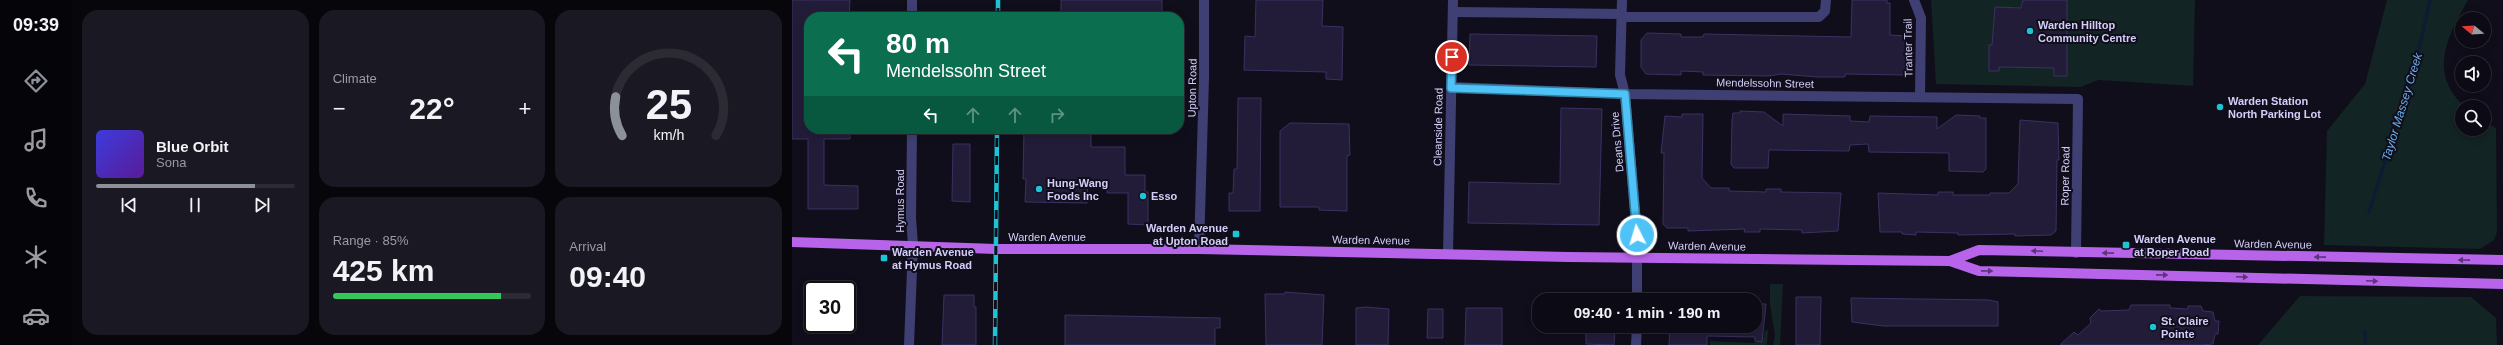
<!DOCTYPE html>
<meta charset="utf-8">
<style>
:root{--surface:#0c0a14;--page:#1a1822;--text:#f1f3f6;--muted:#9a9aa0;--line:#2c2b34;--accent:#8c9099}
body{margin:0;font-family:Arial,sans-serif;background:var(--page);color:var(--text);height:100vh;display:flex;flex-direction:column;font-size:15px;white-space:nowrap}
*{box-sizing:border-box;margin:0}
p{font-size:13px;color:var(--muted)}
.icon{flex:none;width:22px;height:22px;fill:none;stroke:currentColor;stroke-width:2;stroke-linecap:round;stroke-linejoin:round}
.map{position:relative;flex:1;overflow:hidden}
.drawer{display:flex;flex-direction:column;gap:10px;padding:10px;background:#07060b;width:720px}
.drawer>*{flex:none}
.top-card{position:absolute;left:12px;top:12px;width:380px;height:122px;border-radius:16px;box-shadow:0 2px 10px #0003,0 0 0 1px var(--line);background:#0b6e4f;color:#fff;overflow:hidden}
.needle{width:26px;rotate:288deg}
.controls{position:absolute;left:1663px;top:12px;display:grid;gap:8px}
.controls a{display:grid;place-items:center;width:36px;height:36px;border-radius:50%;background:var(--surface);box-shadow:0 2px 10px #0003,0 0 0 1px var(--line);font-size:20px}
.speed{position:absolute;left:12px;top:281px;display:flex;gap:8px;font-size:20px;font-weight:700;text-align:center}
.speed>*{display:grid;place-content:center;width:52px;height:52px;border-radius:50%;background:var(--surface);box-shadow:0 2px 10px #0003,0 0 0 1px var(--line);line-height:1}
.speed .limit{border:2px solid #111;border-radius:6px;background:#fff;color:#111}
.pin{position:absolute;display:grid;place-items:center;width:34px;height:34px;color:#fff;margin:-17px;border:2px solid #fff;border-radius:50%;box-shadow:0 1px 4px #0007}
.me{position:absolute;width:44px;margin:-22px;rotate:355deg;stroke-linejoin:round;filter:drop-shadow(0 0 3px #0008)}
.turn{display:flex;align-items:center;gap:14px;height:84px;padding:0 16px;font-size:18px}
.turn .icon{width:52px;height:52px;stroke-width:2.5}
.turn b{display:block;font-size:28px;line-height:34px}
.lanes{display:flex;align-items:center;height:38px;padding:0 16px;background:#0003;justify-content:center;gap:20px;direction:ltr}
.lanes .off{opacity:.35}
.big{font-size:30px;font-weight:800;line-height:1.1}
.drawer .tile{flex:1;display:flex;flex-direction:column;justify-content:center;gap:6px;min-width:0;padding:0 14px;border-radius:16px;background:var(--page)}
.drawer .dial{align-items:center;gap:0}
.dial svg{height:104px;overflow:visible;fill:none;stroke:var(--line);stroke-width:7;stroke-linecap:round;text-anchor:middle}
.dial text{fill:var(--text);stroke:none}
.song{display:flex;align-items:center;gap:12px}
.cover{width:48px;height:48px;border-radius:6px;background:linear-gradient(135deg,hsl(240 70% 55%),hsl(270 70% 35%))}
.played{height:4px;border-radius:2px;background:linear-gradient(90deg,var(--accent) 80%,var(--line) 80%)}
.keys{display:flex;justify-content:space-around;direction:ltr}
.heat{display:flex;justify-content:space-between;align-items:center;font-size:22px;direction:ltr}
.charge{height:6px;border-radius:3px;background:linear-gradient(90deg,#34c759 85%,var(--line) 0)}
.drawer .tiles{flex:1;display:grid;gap:10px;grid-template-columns:repeat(3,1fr)}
.tile:first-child{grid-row:span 2}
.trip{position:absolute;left:740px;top:293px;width:230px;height:40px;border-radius:16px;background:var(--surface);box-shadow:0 2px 10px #0003,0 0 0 1px var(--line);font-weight:800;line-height:40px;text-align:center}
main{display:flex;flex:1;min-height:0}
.tabs{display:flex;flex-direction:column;width:72px;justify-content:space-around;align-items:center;background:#050408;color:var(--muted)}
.tabs .icon{width:28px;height:28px}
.tabs .current{color:var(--accent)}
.tabs b{font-size:18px;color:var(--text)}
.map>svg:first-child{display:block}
.green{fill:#122423}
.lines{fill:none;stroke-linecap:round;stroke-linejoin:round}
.stream{stroke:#0e1c33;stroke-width:3.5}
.building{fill:#221c39;stroke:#3b3162}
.minor{stroke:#403f74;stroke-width:10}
.major{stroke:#b764ea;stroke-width:10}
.rail-casing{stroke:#1dc4d5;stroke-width:4.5}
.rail{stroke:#100e1b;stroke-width:3;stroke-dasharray:9;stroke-linecap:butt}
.oneway{fill:#5b3578}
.route-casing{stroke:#337fa1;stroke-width:10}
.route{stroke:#4fc3f7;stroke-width:7}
.poi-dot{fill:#1dc4d5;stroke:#100e1b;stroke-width:1.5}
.labels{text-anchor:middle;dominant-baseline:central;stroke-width:4;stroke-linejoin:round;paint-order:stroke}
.poi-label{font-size:11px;font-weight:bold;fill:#d3cef8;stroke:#100e1b;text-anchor:start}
.street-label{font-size:11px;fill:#d3cef8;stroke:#100e1b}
.water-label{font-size:12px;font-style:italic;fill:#6ab0eb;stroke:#100e1b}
</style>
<main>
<nav class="tabs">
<b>09:39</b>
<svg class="icon current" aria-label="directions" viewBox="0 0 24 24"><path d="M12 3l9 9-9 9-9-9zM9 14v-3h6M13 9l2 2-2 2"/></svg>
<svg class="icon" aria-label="music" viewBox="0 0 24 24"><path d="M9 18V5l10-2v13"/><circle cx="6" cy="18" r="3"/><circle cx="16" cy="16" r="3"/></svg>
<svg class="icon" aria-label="phone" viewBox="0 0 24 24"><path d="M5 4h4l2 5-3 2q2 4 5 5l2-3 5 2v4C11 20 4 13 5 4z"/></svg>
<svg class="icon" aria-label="climate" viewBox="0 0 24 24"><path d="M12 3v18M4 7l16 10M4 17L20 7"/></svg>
<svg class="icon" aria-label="car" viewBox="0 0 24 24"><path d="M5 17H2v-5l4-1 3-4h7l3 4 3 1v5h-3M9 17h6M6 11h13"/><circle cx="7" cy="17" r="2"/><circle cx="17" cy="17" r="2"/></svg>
</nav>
<section class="drawer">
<div class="tiles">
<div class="tile">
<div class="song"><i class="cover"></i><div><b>Blue Orbit</b><p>Sona</p></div></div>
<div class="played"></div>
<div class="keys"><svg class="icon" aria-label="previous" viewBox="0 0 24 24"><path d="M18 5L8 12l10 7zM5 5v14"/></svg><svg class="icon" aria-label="pause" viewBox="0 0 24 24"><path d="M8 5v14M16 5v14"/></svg><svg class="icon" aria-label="next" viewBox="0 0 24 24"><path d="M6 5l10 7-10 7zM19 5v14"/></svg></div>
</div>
<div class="tile"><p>Climate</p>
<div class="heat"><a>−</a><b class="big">22°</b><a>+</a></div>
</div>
<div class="tile dial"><svg viewBox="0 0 100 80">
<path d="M14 69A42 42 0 1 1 86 69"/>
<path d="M14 69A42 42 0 0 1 9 39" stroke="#8c9099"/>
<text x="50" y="56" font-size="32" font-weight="700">25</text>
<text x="50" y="72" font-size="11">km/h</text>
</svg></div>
<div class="tile"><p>Range · 85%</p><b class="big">425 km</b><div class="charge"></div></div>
<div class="tile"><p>Arrival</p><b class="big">09:40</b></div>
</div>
</section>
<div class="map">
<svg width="1711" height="345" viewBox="0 0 1711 345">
<rect width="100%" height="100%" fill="#100e1b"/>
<!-- green -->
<g class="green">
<path d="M1139,0H1403L1401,86L1307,80L1288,87L1144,84Z"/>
<path d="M1595,0H1676C1655,38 1636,72 1673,107H1670V129H1692V122L1704,128L1705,232L1702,240L1688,249L1532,245L1535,131L1573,84Z"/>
<path d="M978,284H991L988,345H981L983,335L978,305Z"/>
<path d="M1508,296L1679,297L1704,318L1705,345H1466Z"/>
<path d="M976,329L975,345H918V341L962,343L971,339L973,331Z"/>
</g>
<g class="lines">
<!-- stream -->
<g class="stream">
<path d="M1577,212L1622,72L1638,0"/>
<path d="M1573,332V345"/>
</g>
</g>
<!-- building -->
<g class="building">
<path d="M0,0H58L57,17H17V129H58V139H32V185L66,186V209H16V139H0Z"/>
<rect x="269" y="0" width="101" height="17"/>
<path d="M464,0H531L530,26L551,27L550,80L534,79V72L452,70L453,36L463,37Z"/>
<path d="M1060,0H1095V3H1098V35L1113,36V75L1053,74V77H1026L989,74L976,76L911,75V72L889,71V75L854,74L849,67V40L855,33L889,34V37H911L912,34L1059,37Z"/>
<path d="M1231,0H1275V76H1262V68L1207,67V71H1197V45H1200L1203,7L1229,8Z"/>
<path d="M678,34L805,36L804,67L677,65Z"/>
<path d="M446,98H469L468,211H437V193H441L442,169H445Z"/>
<path d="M769,108L810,109L807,225L676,223L677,182L768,184Z"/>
<path d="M948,111L972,112L991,126V114L1058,116V121L1077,122L1078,116L1145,117V129L1164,115L1188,116V118H1194V169L1191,172L1157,171V153L1077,152L1076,144L1058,145L1057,151L977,150L976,168H942L939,164L940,121L941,113H948Z"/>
<path d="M890,114H911L910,178L919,188H937V191L974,192V189H989V192L1049,193L1046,231L1010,233V230L968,229V232H952L953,229L896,231V228H875L871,224L872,153H869L873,116L890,117Z"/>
<path d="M1228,120L1266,123L1267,160H1265L1264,231L1259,235L1223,236V234L1166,235V233L1124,232V235L1110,234V232H1088L1086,193L1146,195V192H1161V195H1198V193H1217L1226,184Z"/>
<path d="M498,123L557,124L558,155L555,156V211L527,210V207H488V131Z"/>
<path d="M232,129H299V147H333V175H353V192H356V225L336,224V193H315V180H296L295,203L233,202L234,179H231Z"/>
<path d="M161,144H178V202L160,201Z"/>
<path d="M493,292L532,295L530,345H474L473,294H493Z"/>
<path d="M152,295H182V307H184V345H150Z"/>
<path d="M1004,297H1029L1028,345H1004Z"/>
<path d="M1059,298L1197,300L1206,302V326H1092L1060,322Z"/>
<path d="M963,304H974L970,342L963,341V337L915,336V345H877L878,326H963Z"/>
<path d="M1339,305H1378V308L1396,309V306H1409L1411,311L1421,312L1423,321H1427L1426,334H1423L1421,344L1410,345H1268L1282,332L1286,335L1299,323L1298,318L1307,309L1309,311L1337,310Z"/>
<path d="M574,307L597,309L596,345H564V308Z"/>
<path d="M674,308H710V345H673Z"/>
<path d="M636,309H651V338H635Z"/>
<path d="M273,315L428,318V328H423V345H273Z"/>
<path d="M794,326H823L822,345L794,344Z"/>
</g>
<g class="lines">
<!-- minor -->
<g class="minor">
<path d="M830,0L828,75L833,94L845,235V300"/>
<path d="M1122,0L1129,18L1128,97"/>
<path d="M661,12L829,14"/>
<path d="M120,17V0"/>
<path d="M829,17H1027L1033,11L1034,0"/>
<path d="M659,87L833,94L1286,99L1284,253"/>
<path d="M407,249L412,78V0"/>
<path d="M656,253L661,0"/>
<path d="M117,345L121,245L119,218L120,129"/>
<path d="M844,345L845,326"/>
</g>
<!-- major -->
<g class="major">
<path d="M0,242L204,249H407L776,257L1158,261L1187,271L1711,284"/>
<path d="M1158,261L1187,250L1711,260"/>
</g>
<!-- rail casing -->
<g class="rail-casing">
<g id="rail">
<path d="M206,17V0"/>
<path d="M203,345L205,129"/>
</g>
</g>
<!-- rail -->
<use href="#rail" class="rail"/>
</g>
<!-- one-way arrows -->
<defs><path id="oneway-solid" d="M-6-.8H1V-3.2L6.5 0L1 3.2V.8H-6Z"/></defs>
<g class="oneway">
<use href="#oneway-solid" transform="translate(1245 251) rotate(-178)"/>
<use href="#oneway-solid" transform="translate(1316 253) rotate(-179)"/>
<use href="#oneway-solid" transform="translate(1528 257) rotate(-179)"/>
<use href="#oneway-solid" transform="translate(1672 260) rotate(-179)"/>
<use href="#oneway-solid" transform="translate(1195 271) rotate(1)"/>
<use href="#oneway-solid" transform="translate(1370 275) rotate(1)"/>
<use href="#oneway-solid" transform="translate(1450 277) rotate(2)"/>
<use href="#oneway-solid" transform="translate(1580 281) rotate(2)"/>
</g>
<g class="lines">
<!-- route casing -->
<g class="route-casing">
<path id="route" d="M660,57L659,88L833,94L845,235"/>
</g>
<!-- route -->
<use href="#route" class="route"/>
</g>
<!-- markers -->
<g class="poi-dot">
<circle cx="1238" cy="31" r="4"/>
<circle cx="1428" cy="107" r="4"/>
<circle cx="247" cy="189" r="4"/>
<circle cx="351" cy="196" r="4"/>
<rect x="440" y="230" width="8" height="8" rx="2"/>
<rect x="1330" y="241" width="8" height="8" rx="2"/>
<rect x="88" y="254" width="8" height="8" rx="2"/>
<circle cx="1361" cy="327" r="4"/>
</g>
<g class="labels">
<!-- poi labels -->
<g class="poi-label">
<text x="1246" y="25">Warden Hilltop<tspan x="1246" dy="13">Community Centre</tspan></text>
<text x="1436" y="101">Warden Station<tspan x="1436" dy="13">North Parking Lot</tspan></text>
<text x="255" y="183">Hung-Wang<tspan x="255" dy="13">Foods Inc</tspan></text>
<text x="359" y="196">Esso</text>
<text x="436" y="228" text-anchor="end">Warden Avenue<tspan x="436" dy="13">at Upton Road</tspan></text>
<text x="1342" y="239">Warden Avenue<tspan x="1342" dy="13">at Roper Road</tspan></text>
<text x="100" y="252">Warden Avenue<tspan x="100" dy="13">at Hymus Road</tspan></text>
<text x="1369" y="321">St. Claire<tspan x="1369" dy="13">Pointe</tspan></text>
</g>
<!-- street labels -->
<g class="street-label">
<text transform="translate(1116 48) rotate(-91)">Tranter Trail</text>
<text transform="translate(973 83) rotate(1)">Mendelssohn Street</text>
<text transform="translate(400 88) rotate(-89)">Upton Road</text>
<text transform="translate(646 127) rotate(-89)">Cleanside Road</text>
<text transform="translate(825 142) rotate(-95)">Deans Drive</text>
<text transform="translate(1273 176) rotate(-89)">Roper Road</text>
<text transform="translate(108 201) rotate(-90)">Hymus Road</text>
<text x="255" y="237">Warden Avenue</text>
<text transform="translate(579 240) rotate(1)">Warden Avenue</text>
<text transform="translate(1481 244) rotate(1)">Warden Avenue</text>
<text transform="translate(915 246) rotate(1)">Warden Avenue</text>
</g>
<!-- water labels -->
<g class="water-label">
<text transform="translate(1610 107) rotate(-73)">Taylor Massey Creek</text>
</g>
</g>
</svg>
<div class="controls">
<a><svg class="needle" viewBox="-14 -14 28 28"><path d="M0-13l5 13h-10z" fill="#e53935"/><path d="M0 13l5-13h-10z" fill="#9a9aa0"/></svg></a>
<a><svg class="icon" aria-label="sound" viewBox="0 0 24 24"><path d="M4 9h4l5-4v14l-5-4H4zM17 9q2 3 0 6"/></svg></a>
<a><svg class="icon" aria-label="search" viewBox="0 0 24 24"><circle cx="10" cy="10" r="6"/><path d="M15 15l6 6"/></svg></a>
</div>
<div class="speed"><div class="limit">30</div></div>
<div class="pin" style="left:660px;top:57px;background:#d93025"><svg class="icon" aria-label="arrive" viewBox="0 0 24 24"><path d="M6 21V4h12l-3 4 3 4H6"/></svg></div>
<svg class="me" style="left:845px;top:235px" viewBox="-20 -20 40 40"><circle r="17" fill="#4fc3f7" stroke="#fff" stroke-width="3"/><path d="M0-11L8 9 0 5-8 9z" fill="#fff"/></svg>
<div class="trip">09:40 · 1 min · 190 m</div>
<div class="top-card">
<div class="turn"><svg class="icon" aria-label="left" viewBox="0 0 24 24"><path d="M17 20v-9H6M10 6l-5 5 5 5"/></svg><div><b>80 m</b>Mendelssohn Street</div></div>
<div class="lanes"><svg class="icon" aria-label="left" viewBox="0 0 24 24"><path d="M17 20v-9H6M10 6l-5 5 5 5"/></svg><svg class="icon off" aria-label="ahead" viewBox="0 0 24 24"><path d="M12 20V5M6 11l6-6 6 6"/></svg><svg class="icon off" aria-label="ahead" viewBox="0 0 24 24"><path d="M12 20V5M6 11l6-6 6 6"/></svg><svg class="icon off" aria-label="right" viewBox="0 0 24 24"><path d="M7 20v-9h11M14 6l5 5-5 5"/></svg></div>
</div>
</div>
</main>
